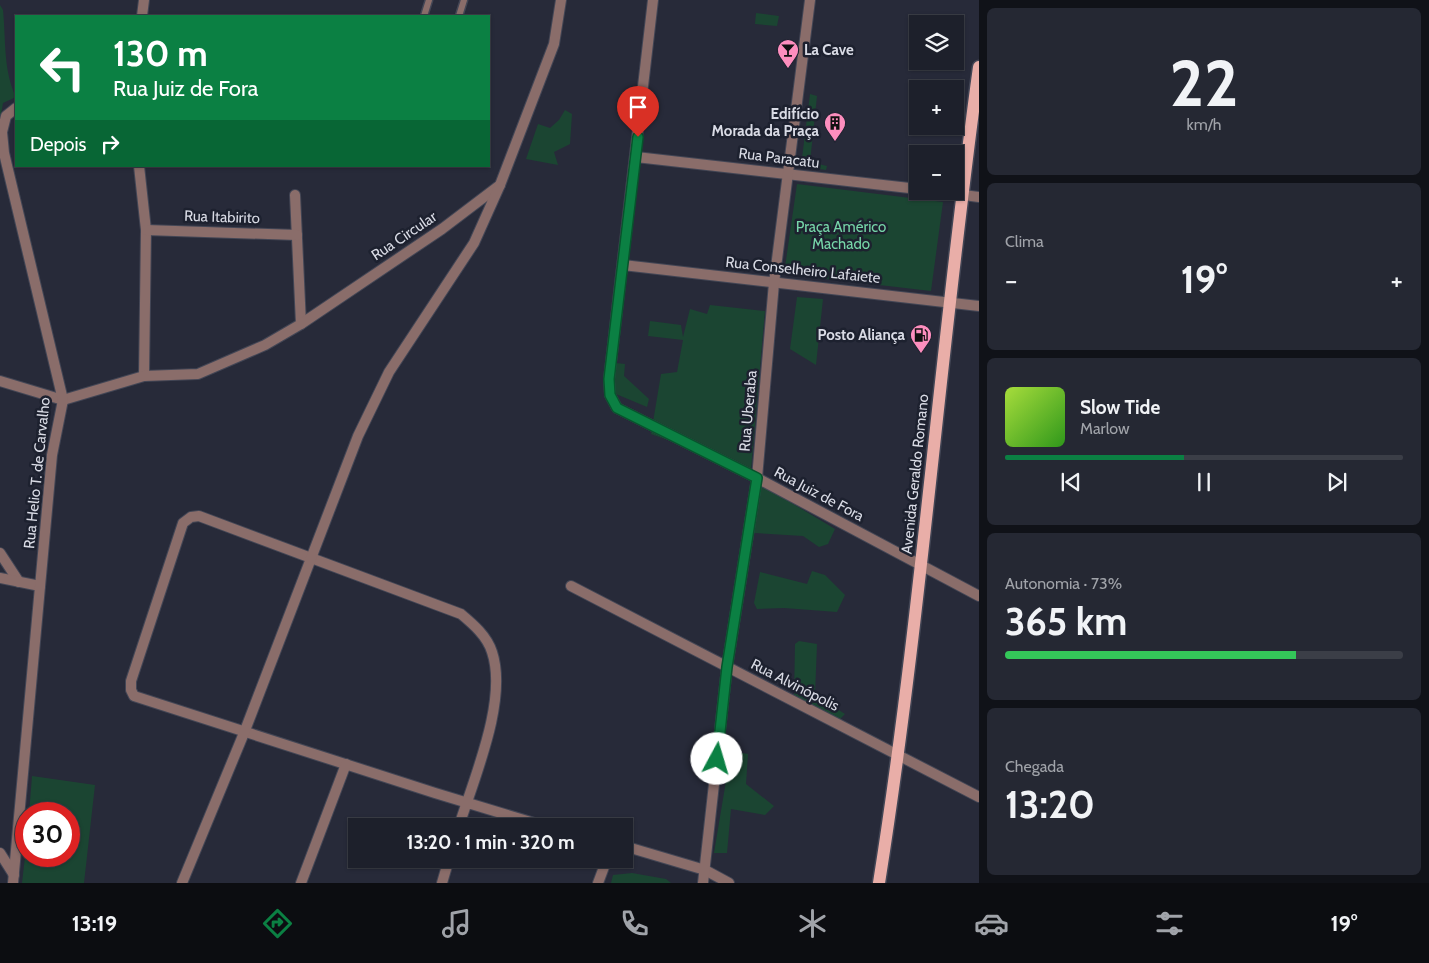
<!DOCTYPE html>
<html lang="pt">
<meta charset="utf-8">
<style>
:root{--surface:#1d202b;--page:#252833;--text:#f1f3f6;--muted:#a0a3a9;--line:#3b3e47;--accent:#0b8043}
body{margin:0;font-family:Cabin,sans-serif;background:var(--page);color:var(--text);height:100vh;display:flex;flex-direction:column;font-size:19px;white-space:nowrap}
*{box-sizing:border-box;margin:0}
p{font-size:16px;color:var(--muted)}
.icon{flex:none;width:28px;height:28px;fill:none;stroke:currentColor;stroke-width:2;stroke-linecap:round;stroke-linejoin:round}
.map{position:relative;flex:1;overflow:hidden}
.side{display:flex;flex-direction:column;gap:8px;padding:8px;background:#101218;width:450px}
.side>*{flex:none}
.hud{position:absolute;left:15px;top:15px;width:475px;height:152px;border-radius:0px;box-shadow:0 1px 4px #0004,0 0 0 1px var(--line);background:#0b8043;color:#fff;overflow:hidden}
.buttons{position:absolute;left:909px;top:15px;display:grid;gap:10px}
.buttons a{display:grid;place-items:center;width:55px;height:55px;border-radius:0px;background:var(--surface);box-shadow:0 1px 4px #0004,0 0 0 1px var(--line);font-size:25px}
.speed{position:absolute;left:15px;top:802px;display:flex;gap:10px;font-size:25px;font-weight:700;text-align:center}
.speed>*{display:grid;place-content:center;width:65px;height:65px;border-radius:50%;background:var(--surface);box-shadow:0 1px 4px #0004,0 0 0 1px var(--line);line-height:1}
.speed .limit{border:8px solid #d22;background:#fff;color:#111}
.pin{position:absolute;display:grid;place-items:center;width:42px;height:42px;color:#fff;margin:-51px -21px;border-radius:50% 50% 50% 0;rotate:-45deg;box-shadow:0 0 5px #0007}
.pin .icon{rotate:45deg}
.me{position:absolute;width:55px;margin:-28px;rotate:6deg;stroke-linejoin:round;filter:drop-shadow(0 0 4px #0008)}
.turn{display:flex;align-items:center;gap:18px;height:105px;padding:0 15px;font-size:22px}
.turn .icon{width:65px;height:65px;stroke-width:2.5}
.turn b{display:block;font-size:35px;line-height:42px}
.then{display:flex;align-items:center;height:48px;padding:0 15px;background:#0003;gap:10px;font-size:19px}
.big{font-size:38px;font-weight:700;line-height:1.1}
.side .widget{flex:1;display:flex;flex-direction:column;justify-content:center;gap:8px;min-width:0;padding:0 18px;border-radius:8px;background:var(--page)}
.side .dial{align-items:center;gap:0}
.dial b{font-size:65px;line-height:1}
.song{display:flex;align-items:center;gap:15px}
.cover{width:60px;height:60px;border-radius:8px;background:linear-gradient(135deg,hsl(80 70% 55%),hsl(110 70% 35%))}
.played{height:5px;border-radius:2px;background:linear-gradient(90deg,var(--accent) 45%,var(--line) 45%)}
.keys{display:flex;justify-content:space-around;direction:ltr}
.heat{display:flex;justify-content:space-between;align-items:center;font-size:28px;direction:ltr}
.charge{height:8px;border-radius:4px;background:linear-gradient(90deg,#34c759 73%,var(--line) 0)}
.trip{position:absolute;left:348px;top:818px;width:285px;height:50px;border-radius:0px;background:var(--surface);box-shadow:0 1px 4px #0004,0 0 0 1px var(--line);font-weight:700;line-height:50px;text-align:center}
.dock{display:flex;height:80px;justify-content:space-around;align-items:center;background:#0c0d11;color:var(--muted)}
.dock .icon{width:35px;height:35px}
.dock .active{color:var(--accent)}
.dock b{font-size:22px;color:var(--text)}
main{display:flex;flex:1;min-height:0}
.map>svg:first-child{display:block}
.green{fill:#1b4532}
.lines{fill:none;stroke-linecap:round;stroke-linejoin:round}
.lane-casing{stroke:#434655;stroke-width:9}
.street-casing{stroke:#434655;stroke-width:12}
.primary-casing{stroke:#434655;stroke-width:15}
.lane{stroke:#8a6d6a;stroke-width:6}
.street{stroke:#8a6d6a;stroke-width:10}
.primary{stroke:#e9aea8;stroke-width:12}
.route-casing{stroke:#07532c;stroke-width:12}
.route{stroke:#0b8043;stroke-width:9}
.labels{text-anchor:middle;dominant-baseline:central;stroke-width:5;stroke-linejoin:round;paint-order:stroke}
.poi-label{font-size:15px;font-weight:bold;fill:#d9dbe5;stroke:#1d212f;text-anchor:end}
.street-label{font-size:15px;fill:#d9dbe5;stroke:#1d212f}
.park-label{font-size:15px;fill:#76d5a8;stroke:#1d212f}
</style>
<main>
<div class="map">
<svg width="979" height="883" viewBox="0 0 979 883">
<rect width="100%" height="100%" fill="#272a39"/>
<!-- green -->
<g class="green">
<path d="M0,5L3,10C6,39 3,70 16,97L3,103L0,120Z"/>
<path d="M756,13L779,16L777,26L755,24Z"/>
<path d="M810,94L817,96L810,162L827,166L826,170L801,166Z"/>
<path d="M565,110L572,114L570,144L554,152L558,165L526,159L538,124L550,128L559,120Z"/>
<path d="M797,184L943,202L931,291L784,274Z"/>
<path d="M797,297L823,299L816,365L790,349Z"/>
<path d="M710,305L765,311L751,470L651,434L661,374L677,372L683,340L648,336L650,321L681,325L683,337L690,309L707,314Z"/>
<path d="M616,363L625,364L624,376L649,399L647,407L616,394L613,384Z"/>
<path d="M760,484L835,529L828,544L819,547L803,536L754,533Z"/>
<path d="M812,571L825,575L845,595L837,612L784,608L757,609L754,603L760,572L807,584Z"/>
<path d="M799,641L817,644L815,695L845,714L838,721L794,698L795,644Z"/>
<path d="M731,751L748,754L746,784L774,806L765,815L731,809L727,853H714Z"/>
<path d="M32,776L95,785L84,883H22L26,848V856H69V814H29Z"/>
<path d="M632,873L666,879L671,883H611L613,875Z"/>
</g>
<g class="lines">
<!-- lane casing -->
<g class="lane-casing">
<g id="lane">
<path d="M424,16L429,0"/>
<path d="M459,16L464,0"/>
</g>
</g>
<!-- street casing -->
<g class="street-casing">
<g id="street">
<path d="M653,0L609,379L610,395L617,408L757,478L979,596"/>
<path d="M142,16L144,0"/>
<path d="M636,157L918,189"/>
<path d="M139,166L146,230L144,376"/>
<path d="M934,191L979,197"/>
<path d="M295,195L301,324"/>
<path d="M146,230L297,235"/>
<path d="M623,265L979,306"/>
<path d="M0,381L63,400L144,376L198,374L265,345L301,324L442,229L500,185L554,44L561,0"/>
<path d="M0,553L19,582"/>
<path d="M0,578L40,586"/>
<path d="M571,586L979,797"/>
<path d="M459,826C474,778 508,700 492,652C487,636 473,624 461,614L199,516L191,517L183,523L131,681V690L134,696L435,793L544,826"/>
<path d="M624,846L705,870L729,883"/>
<path d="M0,853L14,875"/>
<path d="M13,883L52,455L63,400L4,153L2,132L6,116L16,108"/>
<path d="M182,883L244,733L358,436L389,372L474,243L500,185"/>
<path d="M301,883L346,764"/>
<path d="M442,883L449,859"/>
<path d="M598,883L607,859"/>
<path d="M703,883L727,667L757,478L774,283L810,0"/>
</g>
</g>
<!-- primary casing -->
<g class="primary-casing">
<path id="primary" d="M879,883C922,612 941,338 979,67"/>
</g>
<!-- lane -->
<use href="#lane" class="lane"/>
<!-- street -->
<use href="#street" class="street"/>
<!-- primary -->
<use href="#primary" class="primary"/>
</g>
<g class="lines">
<!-- route casing -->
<g class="route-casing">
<path id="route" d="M638,137L609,379L610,395L617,408L757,478L727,667L717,759"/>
</g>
<!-- route -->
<use href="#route" class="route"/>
</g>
<!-- icons -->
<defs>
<g id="bar-pin" transform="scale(1.125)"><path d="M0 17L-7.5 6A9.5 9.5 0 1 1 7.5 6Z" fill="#fd8ebe" stroke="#1d212f"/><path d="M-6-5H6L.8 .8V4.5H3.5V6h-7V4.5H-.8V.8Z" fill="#111"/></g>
<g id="building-pin" transform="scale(1.125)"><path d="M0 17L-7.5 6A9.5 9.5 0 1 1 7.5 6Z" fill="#fd8ebe" stroke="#1d212f"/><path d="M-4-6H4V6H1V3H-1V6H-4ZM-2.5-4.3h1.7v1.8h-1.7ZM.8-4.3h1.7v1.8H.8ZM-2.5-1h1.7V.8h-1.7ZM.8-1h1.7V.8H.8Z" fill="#111"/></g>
<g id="fuel-pin" transform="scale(1.125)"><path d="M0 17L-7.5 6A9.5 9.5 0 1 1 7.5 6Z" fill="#fd8ebe" stroke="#1d212f"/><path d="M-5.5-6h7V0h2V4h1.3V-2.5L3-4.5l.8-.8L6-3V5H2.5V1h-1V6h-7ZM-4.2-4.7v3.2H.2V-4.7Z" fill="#111"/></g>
</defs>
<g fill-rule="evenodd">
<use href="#bar-pin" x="788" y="50"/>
<use href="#building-pin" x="835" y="123"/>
<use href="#fuel-pin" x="921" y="335"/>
</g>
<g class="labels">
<!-- poi labels -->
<g class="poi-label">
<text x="804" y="50" text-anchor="start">La Cave</text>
<text x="819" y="114">Edifício<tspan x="819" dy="17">Morada da Praça</tspan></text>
<text x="905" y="335">Posto Aliança</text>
</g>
<!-- street labels -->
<g class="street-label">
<text transform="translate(779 158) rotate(7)">Rua Paracatu</text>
<text transform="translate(222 217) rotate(2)">Rua Itabirito</text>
<text transform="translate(404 236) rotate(-34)">Rua Circular</text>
<text transform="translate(803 270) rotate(6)">Rua Conselheiro Lafaiete</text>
<text transform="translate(748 411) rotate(-85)">Rua Uberaba</text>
<text transform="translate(37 473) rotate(-84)">Rua Helio T. de Carvalho</text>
<text transform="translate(915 474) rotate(-84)">Avenida Geraldo Romano</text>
<text transform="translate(819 494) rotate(28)">Rua Juiz de Fora</text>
<text transform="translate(795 685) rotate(27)">Rua Alvinópolis</text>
</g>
<!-- park labels -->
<g class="park-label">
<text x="841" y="227">Praça Américo<tspan x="841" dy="17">Machado</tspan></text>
</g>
</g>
</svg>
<div class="buttons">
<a><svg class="icon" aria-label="layers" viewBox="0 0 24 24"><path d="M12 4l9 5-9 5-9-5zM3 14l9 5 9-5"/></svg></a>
<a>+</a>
<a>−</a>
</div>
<div class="speed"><div class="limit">30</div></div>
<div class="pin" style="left:638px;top:137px;background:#d93025"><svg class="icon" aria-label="arrive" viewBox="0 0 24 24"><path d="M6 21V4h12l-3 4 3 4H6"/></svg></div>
<svg class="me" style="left:717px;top:759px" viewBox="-20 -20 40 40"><circle r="19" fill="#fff"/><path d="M0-13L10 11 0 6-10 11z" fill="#0b8043"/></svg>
<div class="trip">13:20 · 1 min · 320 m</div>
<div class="hud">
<div class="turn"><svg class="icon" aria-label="left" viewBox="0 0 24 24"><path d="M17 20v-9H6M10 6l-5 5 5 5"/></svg><div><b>130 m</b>Rua Juiz de Fora</div></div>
<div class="then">Depois<svg class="icon" aria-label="right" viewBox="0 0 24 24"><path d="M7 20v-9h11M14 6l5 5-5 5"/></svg></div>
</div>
</div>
<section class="side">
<div class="widget dial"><b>22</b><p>km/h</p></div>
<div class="widget"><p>Clima</p>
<div class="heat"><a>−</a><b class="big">19°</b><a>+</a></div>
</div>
<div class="widget">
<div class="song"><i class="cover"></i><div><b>Slow Tide</b><p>Marlow</p></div></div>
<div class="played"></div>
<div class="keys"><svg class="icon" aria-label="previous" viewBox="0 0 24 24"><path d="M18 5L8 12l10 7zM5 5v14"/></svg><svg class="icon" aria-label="pause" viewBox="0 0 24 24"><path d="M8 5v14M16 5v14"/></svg><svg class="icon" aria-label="next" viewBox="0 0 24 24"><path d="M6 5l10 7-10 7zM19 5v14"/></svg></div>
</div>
<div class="widget"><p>Autonomia · 73%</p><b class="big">365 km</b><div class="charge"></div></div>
<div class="widget"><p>Chegada</p><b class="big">13:20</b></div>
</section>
</main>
<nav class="dock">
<b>13:19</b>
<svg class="icon active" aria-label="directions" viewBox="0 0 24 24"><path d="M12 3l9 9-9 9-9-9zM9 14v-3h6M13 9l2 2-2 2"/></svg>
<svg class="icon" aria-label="music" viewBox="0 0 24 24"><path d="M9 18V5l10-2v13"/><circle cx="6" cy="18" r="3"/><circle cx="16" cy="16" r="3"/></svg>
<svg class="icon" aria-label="phone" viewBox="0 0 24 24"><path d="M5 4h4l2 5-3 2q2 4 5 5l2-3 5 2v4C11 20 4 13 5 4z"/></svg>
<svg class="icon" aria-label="climate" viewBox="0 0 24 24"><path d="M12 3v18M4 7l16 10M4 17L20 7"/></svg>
<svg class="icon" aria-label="car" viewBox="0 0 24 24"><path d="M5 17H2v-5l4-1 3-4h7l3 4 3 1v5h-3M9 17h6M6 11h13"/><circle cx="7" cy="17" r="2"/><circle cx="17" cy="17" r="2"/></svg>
<svg class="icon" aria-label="filters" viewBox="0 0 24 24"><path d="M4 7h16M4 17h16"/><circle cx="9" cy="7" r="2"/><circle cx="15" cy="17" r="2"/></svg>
<b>19°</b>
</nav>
